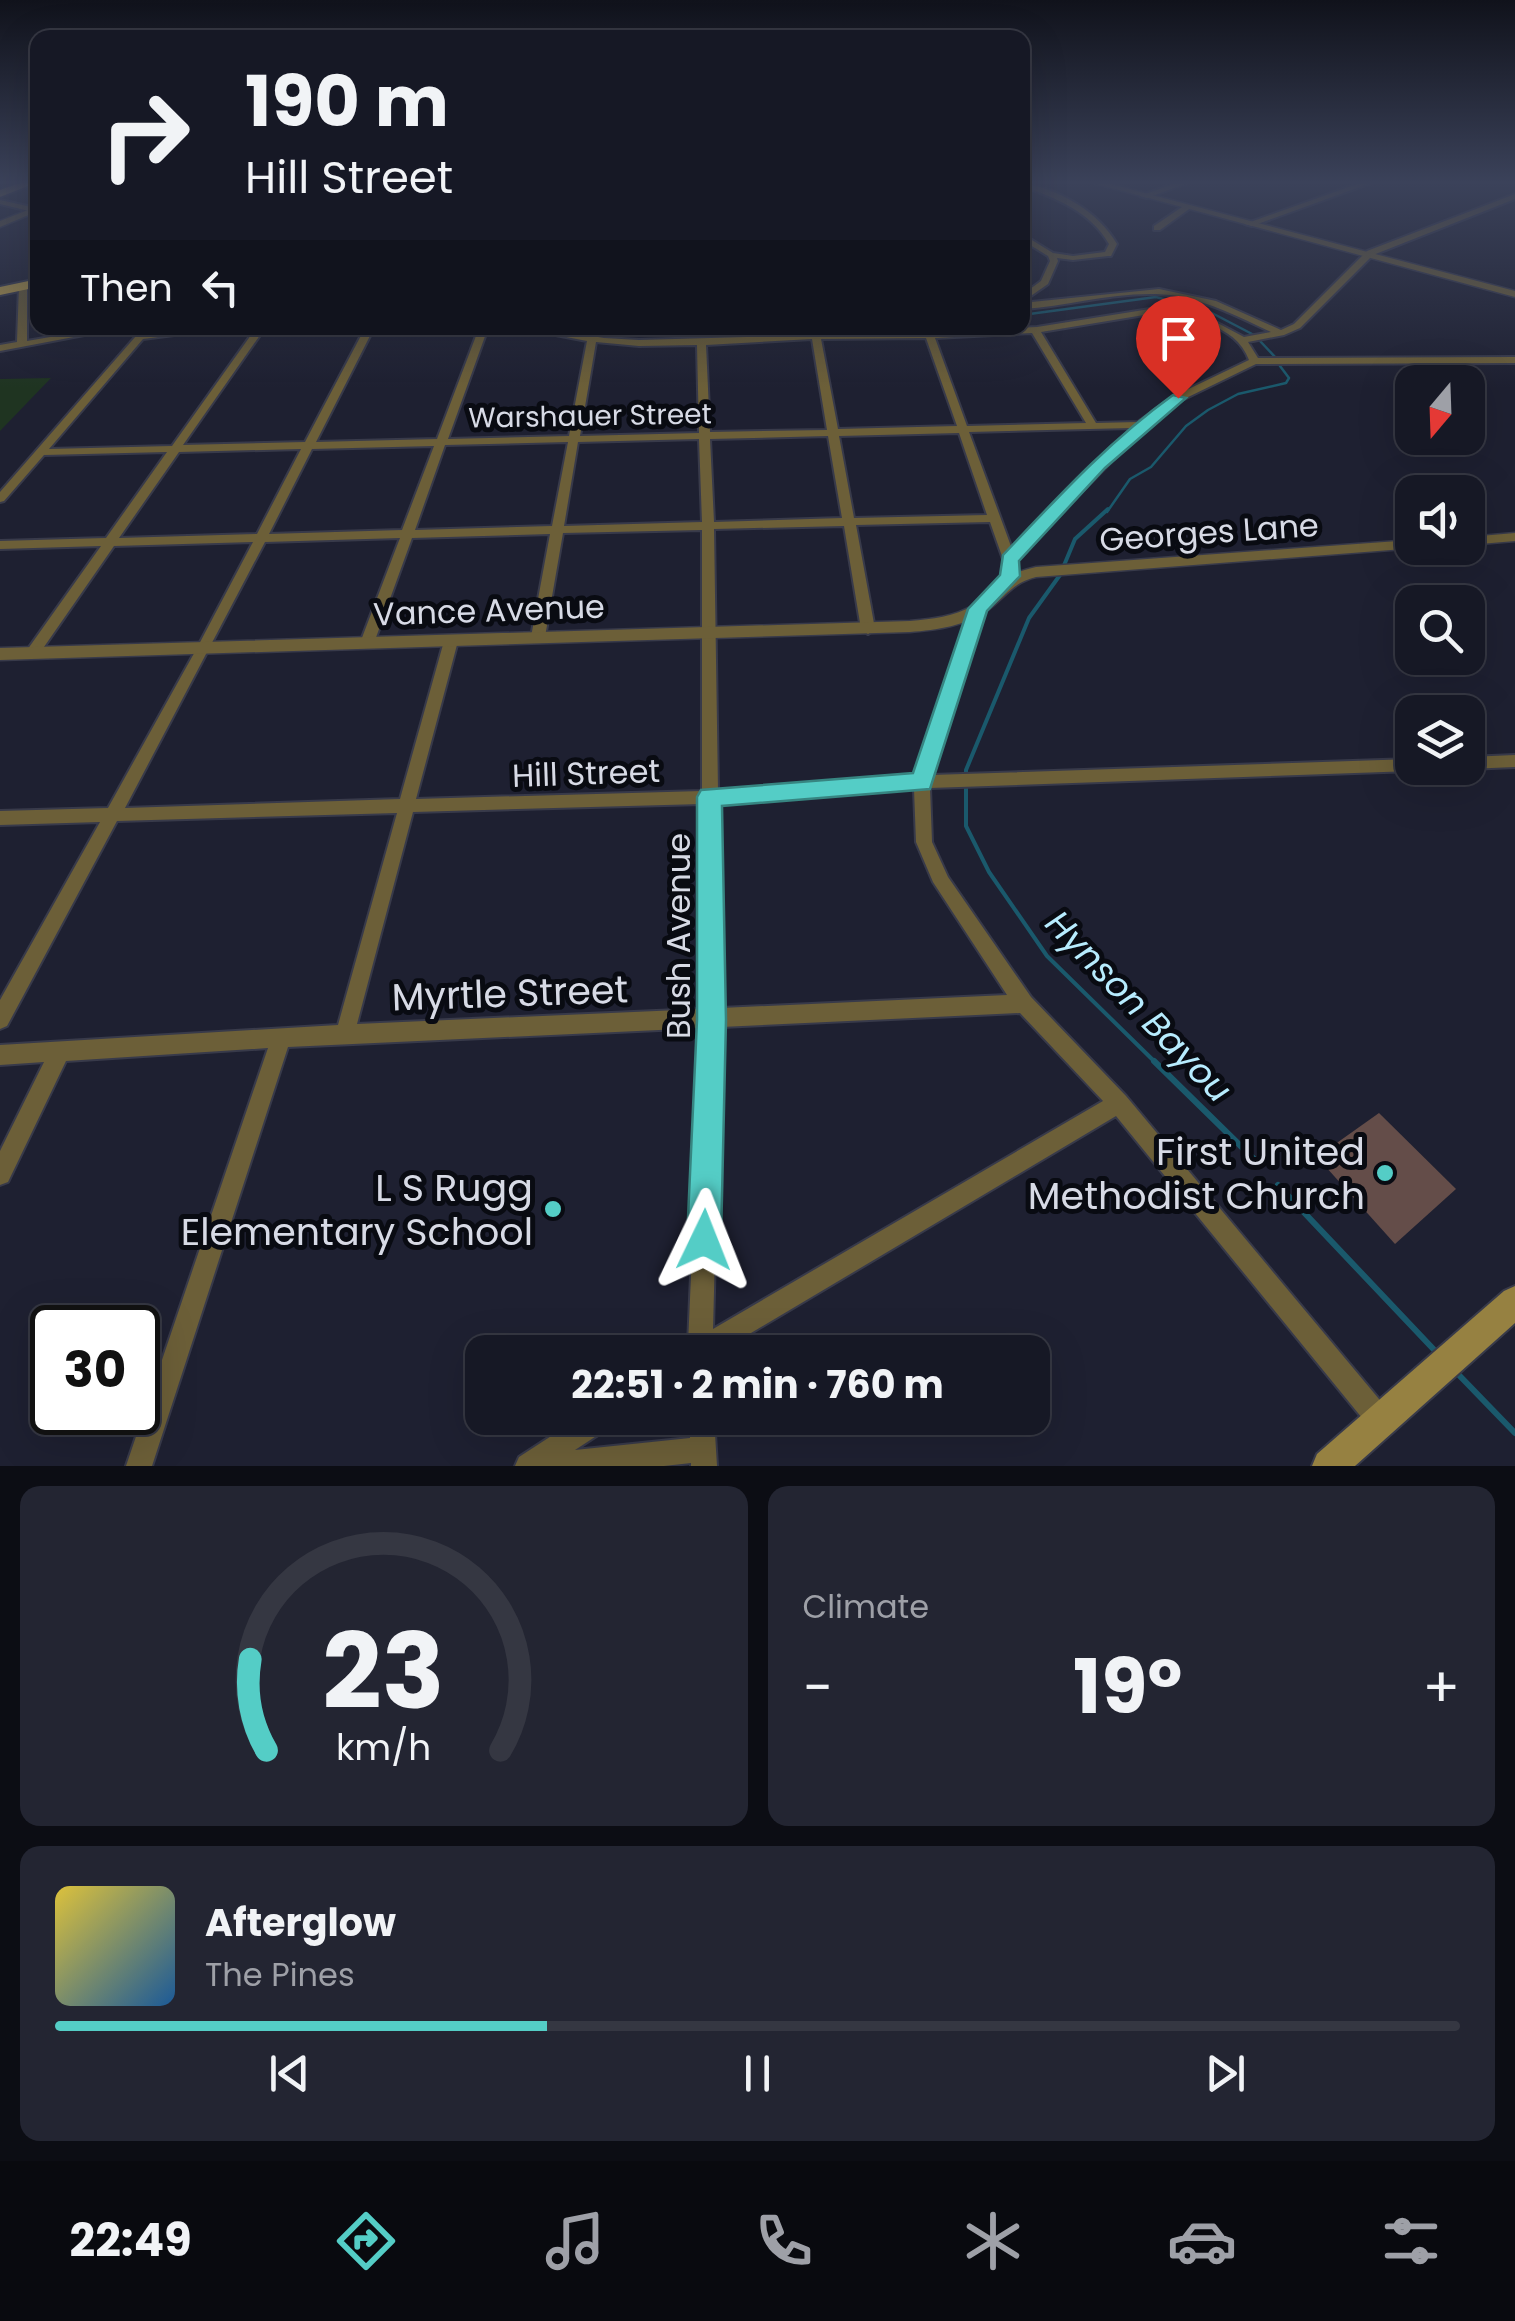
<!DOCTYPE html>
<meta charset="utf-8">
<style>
:root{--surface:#161825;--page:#232532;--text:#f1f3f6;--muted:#9ea0a7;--line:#353742;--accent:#54cdc6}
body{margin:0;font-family:Poppins,sans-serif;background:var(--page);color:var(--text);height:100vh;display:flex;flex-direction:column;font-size:38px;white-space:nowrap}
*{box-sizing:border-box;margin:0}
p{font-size:32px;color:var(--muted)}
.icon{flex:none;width:55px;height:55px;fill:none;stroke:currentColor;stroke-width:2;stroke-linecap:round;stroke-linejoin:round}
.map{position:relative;height:1466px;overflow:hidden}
.details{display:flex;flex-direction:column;gap:20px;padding:20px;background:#0c0d14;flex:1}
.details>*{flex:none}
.top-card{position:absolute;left:30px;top:30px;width:1000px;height:305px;border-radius:20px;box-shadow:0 10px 40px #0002,0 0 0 2px var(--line);background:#161825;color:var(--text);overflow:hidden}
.needle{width:65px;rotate:199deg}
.buttons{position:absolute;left:1395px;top:365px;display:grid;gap:20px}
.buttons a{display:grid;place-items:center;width:90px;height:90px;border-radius:20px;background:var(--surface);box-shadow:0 10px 40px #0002,0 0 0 2px var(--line);font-size:50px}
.speed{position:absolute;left:30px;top:1305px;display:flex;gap:20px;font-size:50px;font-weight:700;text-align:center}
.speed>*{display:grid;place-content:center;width:130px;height:130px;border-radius:50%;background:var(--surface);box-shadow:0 10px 40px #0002,0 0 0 2px var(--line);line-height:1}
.speed .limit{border:5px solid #111;border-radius:15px;background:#fff;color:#111}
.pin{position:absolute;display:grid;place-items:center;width:85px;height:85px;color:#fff;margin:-102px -42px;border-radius:50% 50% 50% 0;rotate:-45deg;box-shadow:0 0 10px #0007}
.pin .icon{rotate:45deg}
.me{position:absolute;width:110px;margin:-55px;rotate:2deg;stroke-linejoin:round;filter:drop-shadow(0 0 8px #0008)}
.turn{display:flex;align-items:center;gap:35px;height:210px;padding:0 50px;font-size:45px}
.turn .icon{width:130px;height:130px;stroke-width:2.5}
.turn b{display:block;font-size:70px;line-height:85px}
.then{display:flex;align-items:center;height:95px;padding:0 50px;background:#0003;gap:20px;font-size:38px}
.big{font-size:75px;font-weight:700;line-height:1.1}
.details .widget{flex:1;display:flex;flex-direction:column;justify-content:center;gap:15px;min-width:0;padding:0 35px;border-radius:20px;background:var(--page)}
.details .dial{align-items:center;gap:0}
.dial svg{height:260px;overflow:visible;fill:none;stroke:var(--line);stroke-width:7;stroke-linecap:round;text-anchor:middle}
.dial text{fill:var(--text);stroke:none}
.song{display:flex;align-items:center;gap:30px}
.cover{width:120px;height:120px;border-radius:15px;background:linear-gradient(135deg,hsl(50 70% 55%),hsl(210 70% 35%))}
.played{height:10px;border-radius:5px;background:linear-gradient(90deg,var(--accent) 35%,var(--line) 35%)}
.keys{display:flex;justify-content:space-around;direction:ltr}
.heat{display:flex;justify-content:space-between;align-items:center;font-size:55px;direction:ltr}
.details .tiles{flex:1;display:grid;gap:20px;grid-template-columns:1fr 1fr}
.widget:last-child{grid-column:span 2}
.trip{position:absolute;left:465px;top:1335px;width:585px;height:100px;border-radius:20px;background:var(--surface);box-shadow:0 10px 40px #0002,0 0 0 2px var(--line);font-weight:700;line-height:100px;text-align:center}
.dock{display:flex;height:160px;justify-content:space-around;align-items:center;background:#090a0f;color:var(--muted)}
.dock .icon{width:70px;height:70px}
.dock .on{color:var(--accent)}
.dock b{font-size:45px;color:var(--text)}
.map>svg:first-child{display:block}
.green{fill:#1f3421}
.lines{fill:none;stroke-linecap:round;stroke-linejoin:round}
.stream-far2{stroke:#1a596c;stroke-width:2.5}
.stream-far1{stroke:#1a596c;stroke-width:4}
.stream{stroke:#1a596c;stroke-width:6}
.building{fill:#644d49}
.minor-casing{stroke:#383a4a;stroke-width:4}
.tertiary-casing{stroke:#383a4a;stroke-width:3}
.secondary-casing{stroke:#383a4a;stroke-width:4}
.primary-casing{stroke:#383a4a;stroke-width:4}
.minor{fill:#6c5f38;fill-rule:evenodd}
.tertiary{fill:#6c5f38;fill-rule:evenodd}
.secondary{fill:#968141;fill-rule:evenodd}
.primary{fill:#b79b46;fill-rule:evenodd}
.route{fill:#54cdc6;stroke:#378581;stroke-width:2.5}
.poi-dot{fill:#54cdc6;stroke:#090b12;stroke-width:4}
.labels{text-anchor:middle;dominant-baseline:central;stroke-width:10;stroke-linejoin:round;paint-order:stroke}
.far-street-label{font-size:28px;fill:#d7dae5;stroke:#090b12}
.street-label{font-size:32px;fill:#d7dae5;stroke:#090b12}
.water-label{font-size:35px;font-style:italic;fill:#b7ecfe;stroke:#090b12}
.near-street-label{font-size:38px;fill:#d7dae5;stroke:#090b12}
.near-poi-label{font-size:38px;fill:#d7dae5;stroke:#090b12;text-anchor:end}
</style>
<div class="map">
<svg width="1515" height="1466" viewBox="0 0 1515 1466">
<rect width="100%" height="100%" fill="#1e2031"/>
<!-- green -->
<path class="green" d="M51,378L0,431V379Z"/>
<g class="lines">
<!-- stream-far2 -->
<g class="stream-far2">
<path d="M1022,315L1156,297L1210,312L1254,335"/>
<path d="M662,328H692"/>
<path d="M1260,341L1277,359"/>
<path d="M1107,512L1130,479L1151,467L1186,426L1208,410L1238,394L1286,383L1289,378L1280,366"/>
</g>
<!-- stream-far1 -->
<path class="stream-far1" d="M1108,509L1075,539L1060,575L1029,618L966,770V826L989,872L1047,956L1156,1063"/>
<!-- stream -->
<g class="stream">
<path d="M1154,1061L1256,1161"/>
<path d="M1278,1185L1439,1355"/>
<path d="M1456,1372L1515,1433"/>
</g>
</g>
<!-- building -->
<path class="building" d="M1379,1113L1456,1189L1395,1244L1317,1157Z"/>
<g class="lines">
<!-- minor casing -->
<g class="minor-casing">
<g id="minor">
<path d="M1022,183C1059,189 1098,211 1117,244L1111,256H1108L1073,260L1057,258L1058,261L1048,284L1022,302V295L1041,281L1050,261L1048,256L1022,240V234L1053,253L1073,256L1105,252L1109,244C1091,212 1056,198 1022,186Z"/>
<path d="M1176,183H1187L1147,198L1140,196Z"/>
<path d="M1360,183H1371L1252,226L1245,224Z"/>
<path d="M1515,194V199L1373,255L1300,328L1284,335L1248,342L1258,358L1515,357V363L1256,364L1182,400L1145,427L1015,560L1014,580H1006L1003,559L990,522L856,525L875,629L868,634L861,629L844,526L714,529L718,790L916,776L971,609L978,604L985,609L932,775L1412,759V768H1418L1412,771L930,788L932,842L948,877L1031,997L1126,1096L1389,1411L1393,1420L1389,1429L1380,1433L1371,1429L1116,1116L719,1352H685L688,1344L702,1028L288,1047L152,1466H126L268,1048L66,1061L8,1182L0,1185V1151L44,1062L0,1065V1045L338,1025L397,813L117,821L7,1026L0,1029V1000L100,822L0,825V811L108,808L197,648L253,542L114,546L37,657L32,658L25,653L101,546L0,549V541L106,538L167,452L44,455L4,501L0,502V492L136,336L138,328H146L145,333L189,328H210L205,331L143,339L49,449L172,446L256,328H265L183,445L305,442L365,328H374L316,442L437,439L479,328H488L448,439L569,436L587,341L535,331L531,328H545L604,338L639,340L924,332L923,328H931L933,332L1037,327L1150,309L1177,311L1208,318L1244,337L1271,332C1241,318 1210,302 1177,296C1126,288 1073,306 1022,309V303L1159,289L1216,301L1281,330L1294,324L1367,251ZM1150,314C1184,315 1236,323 1249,360L1174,396L1138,422L1096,423L1041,332ZM1032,333L1086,423L967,426L935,338ZM926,338L957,426L838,429L821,339ZM812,339L827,430L710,432L706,345ZM596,342L639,346L697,345L699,433L580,436ZM1132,428L1012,549L969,432ZM959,433L987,515L854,518L839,436ZM828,436L842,518L714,522L710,439ZM699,439L702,522L564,526L578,442ZM568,442L552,526L415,530L445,445ZM434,446L402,530L269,534L312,449ZM301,449L257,534L119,538L179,452ZM702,530V791L416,799L458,641L451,636L444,641L400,799L125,808L265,542L400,538L360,643L367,648L374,643L412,538L550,534L531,637L538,642L545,637L563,533ZM914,789L916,842L933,882L1007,995L721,1008L718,803ZM702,804V1009L357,1024L413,812ZM1020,1013L1103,1101L713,1329L721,1027Z"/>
<path d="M0,200L36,208L37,210L33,212L0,204Z"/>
<path d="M1185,205L1192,207L1160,230H1154V226Z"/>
<path d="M23,283L27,286V341L103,328H121L0,351V345L17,342L19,286Z"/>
<path d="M1515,755V767L1468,769L1463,768H1468V757Z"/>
<path d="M579,1418H613L610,1427L575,1450L690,1438V1418H714L717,1466H691V1463L664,1466H515L519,1457Z"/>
</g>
</g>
<!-- tertiary casing -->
<g class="tertiary-casing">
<g id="tertiary">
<path d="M1093,183H1107L1515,291V297Z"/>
<path d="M38,206V211L0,227V221Z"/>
<path d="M1515,533V541L1468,545V537Z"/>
<path d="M1412,540V548H1417L1036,577C1014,582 1006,596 989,609C966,626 937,630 910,632L0,660V648L910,621C932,619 954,617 974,605C1002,587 997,576 1036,567Z"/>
</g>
</g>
<!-- secondary casing -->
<g class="secondary-casing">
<path id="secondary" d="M1515,1286V1323L1355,1466H1312L1317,1454L1504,1291Z"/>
</g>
<!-- primary casing -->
<g class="primary-casing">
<g id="primary">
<path d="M20,183H35L0,197V190Z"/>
<path d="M38,279V287L0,295V287Z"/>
</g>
</g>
<!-- minor -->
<use href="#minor" class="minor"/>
<!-- tertiary -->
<use href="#tertiary" class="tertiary"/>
<!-- secondary -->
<use href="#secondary" class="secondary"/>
<!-- primary -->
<use href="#primary" class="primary"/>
</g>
<!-- sky -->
<linearGradient id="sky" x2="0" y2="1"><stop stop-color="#10121b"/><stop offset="0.47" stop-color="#3b425a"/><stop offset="1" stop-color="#3b425a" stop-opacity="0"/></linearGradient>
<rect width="1515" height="388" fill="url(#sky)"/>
<!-- route -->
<path class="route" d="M1173,395L1186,398L1105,468L1019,561L1020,576L987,611L930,789L722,806L726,1020L721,1240L716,1253L704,1257L692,1253L687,1240L697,1020V797L701,790L913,773L968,609L1000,575L1003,555C1057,498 1109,441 1173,395Z"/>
<!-- markers -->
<g class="poi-dot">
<circle cx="1385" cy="1173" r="10"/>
<circle cx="553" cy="1209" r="10"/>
</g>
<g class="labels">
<!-- far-street labels -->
<g class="far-street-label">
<text transform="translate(590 416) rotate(-1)">Warshauer Street</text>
</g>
<!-- street labels -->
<g class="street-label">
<text transform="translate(1209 532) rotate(-4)">Georges Lane</text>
<text transform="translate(489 610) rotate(-2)">Vance Avenue</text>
<text transform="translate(586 773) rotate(-2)">Hill Street</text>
<text transform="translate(678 936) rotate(-90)">Bush Avenue</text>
</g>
<!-- water labels -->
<g class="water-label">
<text transform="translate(1139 1006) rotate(46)">Hynson Bayou</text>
</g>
<!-- near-street labels -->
<g class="near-street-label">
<text transform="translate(510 993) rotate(-2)">Myrtle Street</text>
</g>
<!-- near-poi labels -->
<g class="near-poi-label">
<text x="1365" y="1151">First United<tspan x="1365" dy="44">Methodist Church</tspan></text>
<text x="533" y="1187">L S Rugg<tspan x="533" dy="44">Elementary School</tspan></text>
</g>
</g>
</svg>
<div class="buttons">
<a><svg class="needle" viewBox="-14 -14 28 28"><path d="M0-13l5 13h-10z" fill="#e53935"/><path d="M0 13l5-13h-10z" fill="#9ea0a7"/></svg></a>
<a><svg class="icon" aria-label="sound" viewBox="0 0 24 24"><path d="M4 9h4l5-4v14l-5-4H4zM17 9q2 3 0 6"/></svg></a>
<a><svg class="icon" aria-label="search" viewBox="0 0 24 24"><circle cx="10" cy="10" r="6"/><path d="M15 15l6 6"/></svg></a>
<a><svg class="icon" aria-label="layers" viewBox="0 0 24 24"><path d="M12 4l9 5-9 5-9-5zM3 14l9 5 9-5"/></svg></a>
</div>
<div class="speed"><div class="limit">30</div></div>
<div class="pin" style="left:1178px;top:398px;background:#d93025"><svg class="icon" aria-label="arrive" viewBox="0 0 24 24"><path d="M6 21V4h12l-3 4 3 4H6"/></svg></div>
<svg class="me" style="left:704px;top:1240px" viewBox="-20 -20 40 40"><path d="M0-17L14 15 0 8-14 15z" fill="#54cdc6" stroke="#fff" stroke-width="4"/></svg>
<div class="trip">22:51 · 2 min · 760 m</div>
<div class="top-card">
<div class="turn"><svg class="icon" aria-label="right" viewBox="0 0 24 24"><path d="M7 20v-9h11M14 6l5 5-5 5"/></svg><div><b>190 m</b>Hill Street</div></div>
<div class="then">Then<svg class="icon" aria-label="left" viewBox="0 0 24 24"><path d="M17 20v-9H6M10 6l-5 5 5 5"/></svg></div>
</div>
</div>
<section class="details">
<div class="tiles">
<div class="widget dial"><svg viewBox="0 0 100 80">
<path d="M14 69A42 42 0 1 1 86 69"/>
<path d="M14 69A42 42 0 0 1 9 41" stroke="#54cdc6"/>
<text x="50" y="56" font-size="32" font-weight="700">23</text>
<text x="50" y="72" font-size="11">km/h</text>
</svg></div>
<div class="widget"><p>Climate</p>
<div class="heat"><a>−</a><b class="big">19°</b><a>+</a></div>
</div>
<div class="widget">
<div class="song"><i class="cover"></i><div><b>Afterglow</b><p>The Pines</p></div></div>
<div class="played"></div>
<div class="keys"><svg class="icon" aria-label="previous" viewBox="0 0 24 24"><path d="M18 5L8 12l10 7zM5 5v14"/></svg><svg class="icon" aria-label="pause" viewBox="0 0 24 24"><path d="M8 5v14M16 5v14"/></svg><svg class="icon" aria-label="next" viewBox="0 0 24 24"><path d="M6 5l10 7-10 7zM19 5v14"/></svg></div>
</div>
</div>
</section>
<nav class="dock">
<b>22:49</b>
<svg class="icon on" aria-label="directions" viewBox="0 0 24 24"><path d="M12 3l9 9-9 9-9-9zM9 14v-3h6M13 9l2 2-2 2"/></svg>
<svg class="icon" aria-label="music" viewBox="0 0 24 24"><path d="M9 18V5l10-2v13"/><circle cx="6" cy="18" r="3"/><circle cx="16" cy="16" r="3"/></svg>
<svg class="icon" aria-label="phone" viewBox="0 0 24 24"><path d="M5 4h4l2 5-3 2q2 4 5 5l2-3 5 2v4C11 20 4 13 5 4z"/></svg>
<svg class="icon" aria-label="climate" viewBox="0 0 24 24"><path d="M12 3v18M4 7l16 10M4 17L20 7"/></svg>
<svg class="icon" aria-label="car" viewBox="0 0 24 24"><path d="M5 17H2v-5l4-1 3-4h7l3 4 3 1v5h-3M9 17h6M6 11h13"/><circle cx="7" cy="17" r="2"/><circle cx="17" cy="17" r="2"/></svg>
<svg class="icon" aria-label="filters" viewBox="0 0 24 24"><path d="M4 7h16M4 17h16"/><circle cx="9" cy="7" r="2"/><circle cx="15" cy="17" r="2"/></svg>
</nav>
